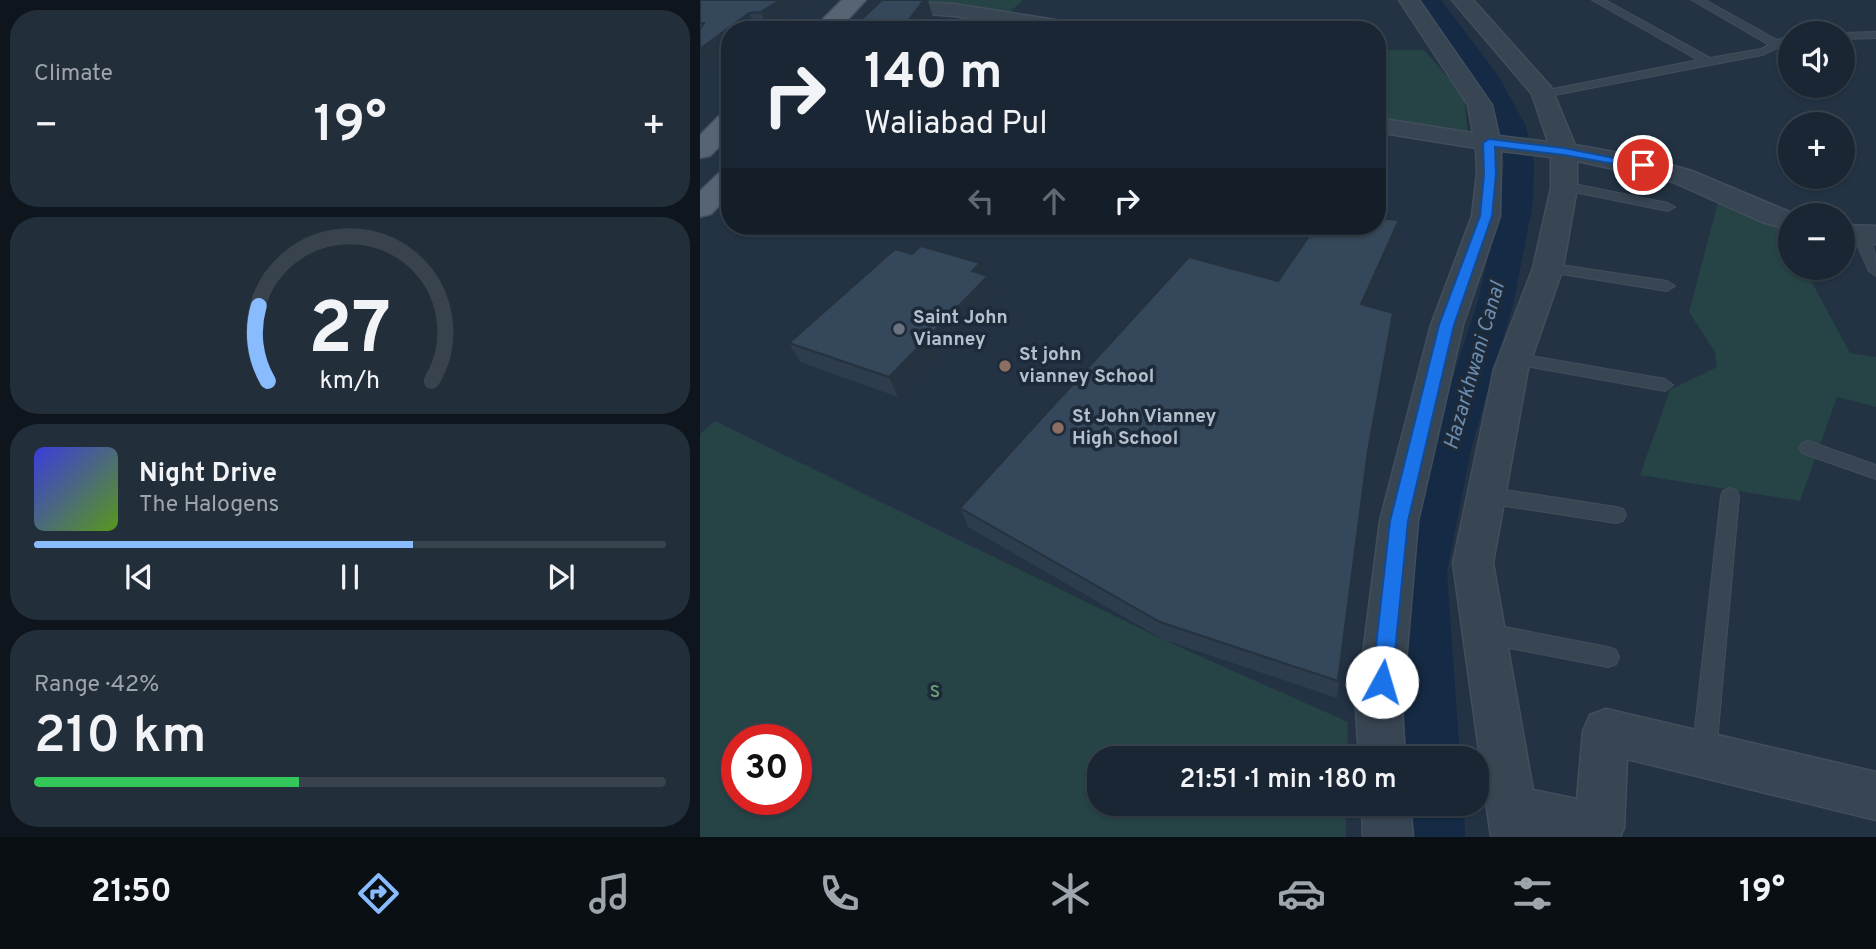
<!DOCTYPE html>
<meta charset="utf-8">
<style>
:root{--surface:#1a2633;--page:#232e3b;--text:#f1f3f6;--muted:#9fa5ac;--line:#38434e;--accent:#88bcff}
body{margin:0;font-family:Overpass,sans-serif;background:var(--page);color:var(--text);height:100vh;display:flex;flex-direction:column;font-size:26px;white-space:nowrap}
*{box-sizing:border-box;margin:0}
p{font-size:23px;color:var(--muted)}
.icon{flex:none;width:38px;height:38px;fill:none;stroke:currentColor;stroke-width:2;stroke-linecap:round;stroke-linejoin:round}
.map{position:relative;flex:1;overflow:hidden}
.details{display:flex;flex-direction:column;gap:10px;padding:10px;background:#0e151c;width:700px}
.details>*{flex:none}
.top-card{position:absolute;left:21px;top:21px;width:665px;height:214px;border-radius:28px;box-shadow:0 2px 5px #0004,0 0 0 2px var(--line);background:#1a2633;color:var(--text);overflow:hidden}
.controls{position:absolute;left:1078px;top:21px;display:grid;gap:14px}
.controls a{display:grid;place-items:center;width:77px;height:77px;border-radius:50%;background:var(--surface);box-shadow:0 2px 5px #0004,0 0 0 2px var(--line);font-size:35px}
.speed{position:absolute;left:21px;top:724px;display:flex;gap:14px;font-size:35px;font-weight:700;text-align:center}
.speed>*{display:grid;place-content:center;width:91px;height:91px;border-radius:50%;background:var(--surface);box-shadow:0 2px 5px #0004,0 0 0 2px var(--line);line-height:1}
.speed .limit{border:10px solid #d22;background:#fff;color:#111}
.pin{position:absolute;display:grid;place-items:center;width:60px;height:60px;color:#fff;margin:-30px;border:4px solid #fff;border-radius:50%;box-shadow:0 2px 7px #0007}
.me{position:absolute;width:77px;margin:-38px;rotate:6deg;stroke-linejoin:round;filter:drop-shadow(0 0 5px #0008)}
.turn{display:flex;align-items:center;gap:24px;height:147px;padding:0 28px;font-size:32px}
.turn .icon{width:91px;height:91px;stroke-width:2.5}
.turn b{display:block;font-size:49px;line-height:60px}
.lanes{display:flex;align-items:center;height:66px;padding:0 28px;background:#0003;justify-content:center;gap:35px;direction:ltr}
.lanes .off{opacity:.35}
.big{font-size:52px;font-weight:600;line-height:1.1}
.details .card{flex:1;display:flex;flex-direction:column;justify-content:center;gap:10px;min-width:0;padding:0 24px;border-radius:28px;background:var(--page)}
.details .dial{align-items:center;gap:0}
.dial svg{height:182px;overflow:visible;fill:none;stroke:var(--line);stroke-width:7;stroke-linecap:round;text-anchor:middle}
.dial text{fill:var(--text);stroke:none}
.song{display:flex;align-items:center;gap:21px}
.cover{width:84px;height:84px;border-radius:10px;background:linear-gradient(135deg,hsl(240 70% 55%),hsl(90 70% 35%))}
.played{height:7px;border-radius:4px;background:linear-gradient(90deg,var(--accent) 60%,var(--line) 60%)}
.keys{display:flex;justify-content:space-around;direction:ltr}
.heat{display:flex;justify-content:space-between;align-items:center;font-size:38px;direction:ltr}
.charge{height:10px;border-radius:5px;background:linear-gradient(90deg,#34c759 42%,var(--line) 0)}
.trip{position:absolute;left:387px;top:746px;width:402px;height:70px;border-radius:28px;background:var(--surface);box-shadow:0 2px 5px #0004,0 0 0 2px var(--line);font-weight:600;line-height:70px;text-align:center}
.dock{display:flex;height:112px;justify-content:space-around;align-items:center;background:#0a0f14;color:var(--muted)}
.dock .icon{width:49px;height:49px}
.dock .selected{color:var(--accent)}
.dock b{font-size:32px;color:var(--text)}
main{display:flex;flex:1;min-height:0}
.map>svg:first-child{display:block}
.green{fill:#264345;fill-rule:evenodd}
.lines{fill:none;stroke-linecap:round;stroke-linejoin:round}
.canal{fill:#152a44;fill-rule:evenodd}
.lane-casing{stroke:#424e5d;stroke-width:2}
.street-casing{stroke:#424e5d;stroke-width:3}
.primary-casing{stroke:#424e5d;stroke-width:3}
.lane{fill:#384553;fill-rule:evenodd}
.street{fill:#384553;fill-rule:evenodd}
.primary{fill:#566473;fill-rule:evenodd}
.wall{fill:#2e3d4d}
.shaded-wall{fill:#25323f}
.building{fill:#35475a;stroke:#25323f;stroke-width:2}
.route{fill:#1a73e8;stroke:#114b97;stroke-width:2}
.worship-dot{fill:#6b7280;stroke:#1d2a39;stroke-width:2.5}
.education-dot{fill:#8d6e63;stroke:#1d2a39;stroke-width:2.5}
.labels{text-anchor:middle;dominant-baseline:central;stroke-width:7;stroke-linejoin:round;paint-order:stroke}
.poi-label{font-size:19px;font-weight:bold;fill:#b5c0cd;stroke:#1d2a39;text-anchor:start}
.water-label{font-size:21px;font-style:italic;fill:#6b8caf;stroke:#1d2a39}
.near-park-label{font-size:23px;fill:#6aa074;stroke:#1d2a39}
</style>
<main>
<section class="details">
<div class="card"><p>Climate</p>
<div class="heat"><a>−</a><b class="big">19°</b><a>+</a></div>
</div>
<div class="card dial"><svg viewBox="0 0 100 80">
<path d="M14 69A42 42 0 1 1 86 69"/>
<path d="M14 69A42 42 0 0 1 10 36" stroke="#88bcff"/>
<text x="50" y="56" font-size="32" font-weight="700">27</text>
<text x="50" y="72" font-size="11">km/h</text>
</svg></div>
<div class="card">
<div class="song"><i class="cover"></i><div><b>Night Drive</b><p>The Halogens</p></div></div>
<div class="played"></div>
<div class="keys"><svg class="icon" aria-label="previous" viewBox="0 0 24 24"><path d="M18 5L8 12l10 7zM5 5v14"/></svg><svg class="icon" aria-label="pause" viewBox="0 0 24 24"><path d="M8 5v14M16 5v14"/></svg><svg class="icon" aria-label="next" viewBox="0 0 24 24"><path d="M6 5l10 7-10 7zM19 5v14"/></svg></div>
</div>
<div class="card"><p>Range · 42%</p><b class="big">210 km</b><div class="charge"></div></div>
</section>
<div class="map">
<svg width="1176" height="837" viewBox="0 0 1176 837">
<rect width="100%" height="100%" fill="#233344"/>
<!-- green -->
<g class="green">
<path d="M204,0H323L310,12L202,2Z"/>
<path d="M677,50H724L764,96L768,135L677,119Z"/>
<path d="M1021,191L1068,216L1090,222V268H1104L1150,353L1176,357V407L1137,397L1100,501L940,475L970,390L1017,367L1015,352L989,312Z"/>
<path d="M15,421L464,640L648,722L647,758H399V803H646V837H0V434ZM37,740H96V800H37Z"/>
</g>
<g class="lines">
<!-- canal -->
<g class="canal">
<path d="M717,0H741L797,74L826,126L834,162L833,202L814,301L771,449L747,572L760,758H706L701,572L729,449L778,301L801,202L804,162L798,126L771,75Z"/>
<path d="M708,803H764L765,837H709Z"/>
</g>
<!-- lane casing -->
<g class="lane-casing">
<g id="lane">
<path d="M892,0H905L1010,58L1061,49L1069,45L992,0H1005L1077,40L1090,36V42L1062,55L839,98V92L843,91L998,60Z"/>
<path d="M1176,32V38L1143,39L1141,33Z"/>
<path d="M864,182L968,203L975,207L968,211L859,189V183Z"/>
<path d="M1160,231C1176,237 1176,261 1176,276L1169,271L1153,235Z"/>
<path d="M848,263L967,281L975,286L967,291L843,271V265Z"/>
<path d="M814,353L965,379L973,385L965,391L808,363L806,359L808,355Z"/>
<path d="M1108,441L1176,465V479L1102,453L1099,448L1102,443Z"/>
<path d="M786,487L916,507L923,509L926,515L923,521L916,523L786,503L779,500L777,495L779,490Z"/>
<path d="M1030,488L1037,491L1039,496L1016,754L1012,762L1004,766L996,762L992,754L1021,496L1023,491Z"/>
<path d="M784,623L908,647L916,650L919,657L916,664L908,667L784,643L776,640L773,633L776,626Z"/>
</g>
</g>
<!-- street casing -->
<g class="street-casing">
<g id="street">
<path d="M699,0H719L792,105L799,136L848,142L832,94L752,0H773L851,87L875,145L941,157L992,171L1097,215H1090V230L1062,222L973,182L877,161V188L863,268L828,369L793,563L833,790L877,799L883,731L890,715L906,709L1176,772V820L927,759L924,828L920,837H791L753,563L794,369L833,268L851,188V157L801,151L800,216L763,325L718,521L702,709L705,758H659L656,709L680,521L731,325L772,216L777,174L776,148L677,132V118L773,133L768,105Z"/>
<path d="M192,1L254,4L381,24L392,30H339L254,16L185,11L182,7L185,3Z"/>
<path d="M1143,225L1176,226V244L1143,243Z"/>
<path d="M662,803H710L713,837H663Z"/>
</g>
</g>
<!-- primary casing -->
<g class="primary-casing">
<g id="primary">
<path d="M142,0H166L138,30H112Z"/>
<path d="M30,113V136L10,156L0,158V135L20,115Z"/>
<path d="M30,169V195L11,214L0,217V191L20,172Z"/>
</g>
</g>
<!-- lane -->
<use href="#lane" class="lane"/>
<!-- street -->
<use href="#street" class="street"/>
<!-- primary -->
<use href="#primary" class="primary"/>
</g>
<!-- wall -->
<g class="wall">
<path d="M0,0H104L97,9L68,28L30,30V49L0,72Z"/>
<path d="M699,220L696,240L667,306L693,313L690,333L666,471L637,698L464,640L268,527L260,508L578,281Z"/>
<path d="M284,275L294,296L198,397L100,362L89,343Z"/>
</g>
<!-- shaded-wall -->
<g class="shaded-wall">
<path d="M80,0H104L97,9L68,28L61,12Z"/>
<path d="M224,0H228L233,18L224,30H201Z"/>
<path d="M49,13L56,29L30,30V49L0,72V49Z"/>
<path d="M699,220L696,240L659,324L661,304Z"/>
<path d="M280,263L285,279L288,276L294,296L198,397L189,377L272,271Z"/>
<path d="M693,313L690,333L666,471L637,698L668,451Z"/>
</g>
<!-- building -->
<g class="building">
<path d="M0,0H80L61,12L49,13L0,49V29L4,23H0Z"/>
<path d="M182,0H224L201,30H150Z"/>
<path d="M677,218L699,220L661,304L693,313L668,451L638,681L460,622L260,508L489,257L578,281L616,226H677Z"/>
<path d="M221,246L280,263L272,271L288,276L189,377L89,343L195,249L212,254Z"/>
</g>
<!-- route -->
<path class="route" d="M789,139L864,148L949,165L943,169L864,155L795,147L796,174L792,216L754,325L708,521L692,682L689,688L682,691L675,688L672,682L690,521L739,325L780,216L784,174L783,143Z"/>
<!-- markers -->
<circle class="worship-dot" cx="199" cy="329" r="7"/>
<g class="education-dot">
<circle cx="305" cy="366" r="7"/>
<circle cx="358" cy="428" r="7"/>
</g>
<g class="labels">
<!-- poi labels -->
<g class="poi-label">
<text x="213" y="318">Saint John<tspan x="213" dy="22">Vianney</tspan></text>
<text x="319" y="355">St john<tspan x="319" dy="22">vianney School</tspan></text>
<text x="372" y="417">St John Vianney<tspan x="372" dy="22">High School</tspan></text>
</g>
<!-- water labels -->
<g class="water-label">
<text transform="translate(775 366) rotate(-74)">Hazarkhwani Canal</text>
</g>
<!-- near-park labels -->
<g class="near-park-label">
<text x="235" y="691">s</text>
</g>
</g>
</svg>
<div class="controls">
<a><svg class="icon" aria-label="sound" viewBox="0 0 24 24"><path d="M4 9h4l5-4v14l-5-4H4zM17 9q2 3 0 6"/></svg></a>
<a>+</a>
<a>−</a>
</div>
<div class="speed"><div class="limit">30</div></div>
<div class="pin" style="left:943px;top:165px;background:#d93025"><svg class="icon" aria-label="arrive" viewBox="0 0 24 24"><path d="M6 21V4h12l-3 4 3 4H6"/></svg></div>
<svg class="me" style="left:682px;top:682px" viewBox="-20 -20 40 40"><circle r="19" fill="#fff"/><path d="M0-13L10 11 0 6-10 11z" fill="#1a73e8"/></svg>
<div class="trip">21:51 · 1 min · 180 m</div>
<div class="top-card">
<div class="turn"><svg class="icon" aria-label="right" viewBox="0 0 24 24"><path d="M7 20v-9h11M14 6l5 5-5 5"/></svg><div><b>140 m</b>Waliabad Pul</div></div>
<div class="lanes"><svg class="icon off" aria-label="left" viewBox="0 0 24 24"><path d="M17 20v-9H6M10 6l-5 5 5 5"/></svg><svg class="icon off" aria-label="ahead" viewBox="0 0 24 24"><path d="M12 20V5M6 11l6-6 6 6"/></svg><svg class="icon" aria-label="right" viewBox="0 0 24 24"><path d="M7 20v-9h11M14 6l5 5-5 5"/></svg></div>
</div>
</div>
</main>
<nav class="dock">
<b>21:50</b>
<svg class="icon selected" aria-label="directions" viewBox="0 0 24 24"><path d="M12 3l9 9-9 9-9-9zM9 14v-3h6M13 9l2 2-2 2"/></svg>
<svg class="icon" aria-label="music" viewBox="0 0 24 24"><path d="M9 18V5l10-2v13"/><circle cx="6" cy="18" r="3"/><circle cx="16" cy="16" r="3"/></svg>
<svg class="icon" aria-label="phone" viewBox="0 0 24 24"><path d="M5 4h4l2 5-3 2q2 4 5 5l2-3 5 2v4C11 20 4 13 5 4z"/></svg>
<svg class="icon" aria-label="climate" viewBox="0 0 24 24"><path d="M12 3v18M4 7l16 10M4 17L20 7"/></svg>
<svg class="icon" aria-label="car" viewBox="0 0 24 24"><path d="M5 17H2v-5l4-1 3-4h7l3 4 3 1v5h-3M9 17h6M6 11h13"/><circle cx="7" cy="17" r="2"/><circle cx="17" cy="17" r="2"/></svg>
<svg class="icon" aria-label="filters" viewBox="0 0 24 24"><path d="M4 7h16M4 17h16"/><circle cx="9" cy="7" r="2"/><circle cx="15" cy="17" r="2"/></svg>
<b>19°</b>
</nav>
